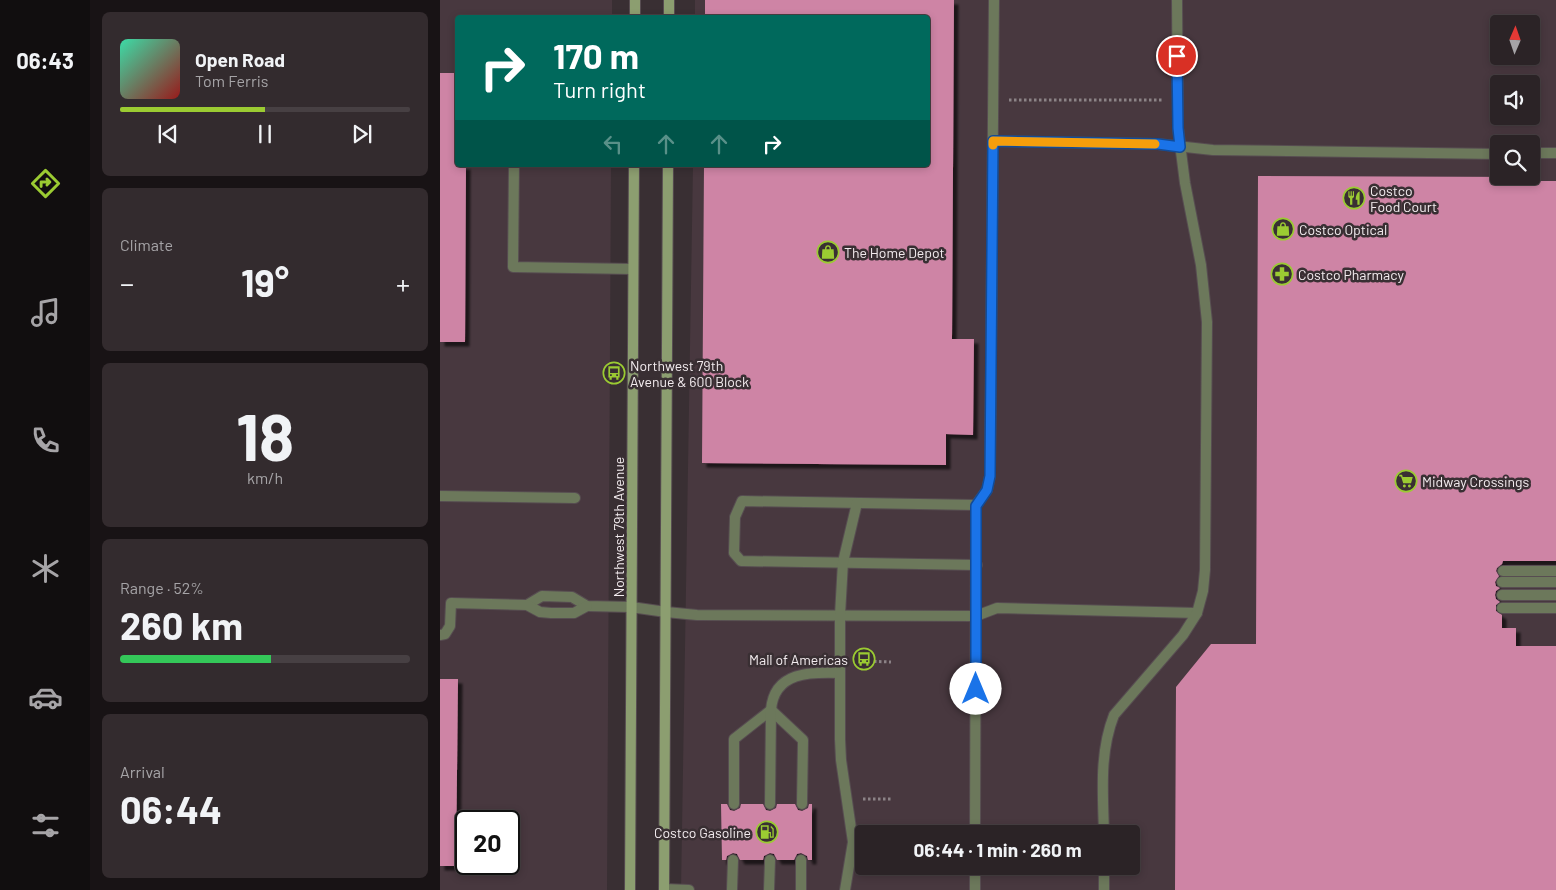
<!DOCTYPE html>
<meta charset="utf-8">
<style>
:root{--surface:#2b2326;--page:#332b2e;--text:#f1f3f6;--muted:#a6a4a7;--line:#474043;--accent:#9bcb32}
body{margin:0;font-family:Barlow,sans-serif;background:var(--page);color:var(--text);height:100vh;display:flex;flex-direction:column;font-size:19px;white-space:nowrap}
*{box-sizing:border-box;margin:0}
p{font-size:16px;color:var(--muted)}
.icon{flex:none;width:28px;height:28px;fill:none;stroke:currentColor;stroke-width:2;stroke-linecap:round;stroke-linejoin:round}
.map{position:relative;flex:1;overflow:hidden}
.drawer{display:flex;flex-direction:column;gap:12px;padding:12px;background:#181315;width:350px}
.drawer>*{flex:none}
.hud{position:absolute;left:15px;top:15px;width:475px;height:152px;border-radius:5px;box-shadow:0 2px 8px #0003,0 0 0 1px var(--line);background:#00695c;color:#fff;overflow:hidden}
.needle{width:32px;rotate:2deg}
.buttons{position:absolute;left:1050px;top:15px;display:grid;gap:10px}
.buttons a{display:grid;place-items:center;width:50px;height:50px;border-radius:5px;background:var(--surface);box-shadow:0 2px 8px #0003,0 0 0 1px var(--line);font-size:25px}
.speed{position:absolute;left:15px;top:810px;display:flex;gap:10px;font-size:25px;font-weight:700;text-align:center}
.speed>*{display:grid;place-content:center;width:65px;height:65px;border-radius:50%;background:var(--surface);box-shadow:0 2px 8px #0003,0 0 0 1px var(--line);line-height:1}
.speed .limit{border:2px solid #111;border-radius:8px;background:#fff;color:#111}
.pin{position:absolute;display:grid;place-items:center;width:42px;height:42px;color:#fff;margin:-21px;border:2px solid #fff;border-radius:50%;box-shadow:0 1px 5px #0007}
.me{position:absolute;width:55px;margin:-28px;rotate:0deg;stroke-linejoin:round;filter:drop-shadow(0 0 4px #0008)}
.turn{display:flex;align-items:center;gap:18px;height:105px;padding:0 15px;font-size:22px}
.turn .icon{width:65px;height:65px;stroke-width:2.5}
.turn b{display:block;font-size:35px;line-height:42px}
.lanes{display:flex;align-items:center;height:48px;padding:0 15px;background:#0003;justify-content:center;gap:25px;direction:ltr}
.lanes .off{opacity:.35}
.big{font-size:38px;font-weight:700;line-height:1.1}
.drawer .widget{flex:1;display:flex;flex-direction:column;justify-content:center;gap:8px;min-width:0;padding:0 18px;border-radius:8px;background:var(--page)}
.drawer .dial{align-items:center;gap:0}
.dial b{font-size:65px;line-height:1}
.song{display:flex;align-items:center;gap:15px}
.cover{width:60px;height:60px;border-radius:8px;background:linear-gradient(135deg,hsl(160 70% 55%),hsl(0 70% 35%))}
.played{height:5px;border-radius:2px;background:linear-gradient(90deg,var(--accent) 50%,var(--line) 50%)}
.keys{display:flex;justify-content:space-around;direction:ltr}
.heat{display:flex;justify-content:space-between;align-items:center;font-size:28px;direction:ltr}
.charge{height:8px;border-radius:4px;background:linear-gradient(90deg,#34c759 52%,var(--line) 0)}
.trip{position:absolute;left:415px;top:825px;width:285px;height:50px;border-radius:5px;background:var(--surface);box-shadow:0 2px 8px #0003,0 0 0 1px var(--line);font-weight:700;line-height:50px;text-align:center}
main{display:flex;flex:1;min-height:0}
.menu{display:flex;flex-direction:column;width:90px;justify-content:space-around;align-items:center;background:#110e0f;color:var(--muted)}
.menu .icon{width:35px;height:35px}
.menu .on{color:var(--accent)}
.menu b{font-size:22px;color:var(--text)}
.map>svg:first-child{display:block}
.built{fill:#48383f;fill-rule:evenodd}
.building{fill:#ce84a5;filter:url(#shadow)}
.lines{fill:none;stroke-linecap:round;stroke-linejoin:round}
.lane-casing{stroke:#574d51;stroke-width:12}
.street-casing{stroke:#574d51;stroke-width:12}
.secondary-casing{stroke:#574d51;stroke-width:12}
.path{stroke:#8c8387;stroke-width:3;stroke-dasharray:2.5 2.5;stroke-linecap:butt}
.lane{stroke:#6c785b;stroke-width:10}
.street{stroke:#6c785b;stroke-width:10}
.secondary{stroke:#8c9e70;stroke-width:10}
.route-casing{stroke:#114b97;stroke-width:12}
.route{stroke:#1a73e8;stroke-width:9}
.slow{stroke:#f59e0b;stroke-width:9}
.labels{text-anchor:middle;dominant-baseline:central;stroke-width:5;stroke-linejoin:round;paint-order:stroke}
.poi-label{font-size:14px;fill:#f3ecef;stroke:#392f33;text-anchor:start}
.street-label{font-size:14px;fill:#f3ecef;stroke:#392f33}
</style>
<main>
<nav class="menu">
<b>06:43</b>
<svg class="icon on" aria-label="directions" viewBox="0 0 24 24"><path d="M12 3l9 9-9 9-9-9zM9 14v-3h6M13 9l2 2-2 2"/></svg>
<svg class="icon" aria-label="music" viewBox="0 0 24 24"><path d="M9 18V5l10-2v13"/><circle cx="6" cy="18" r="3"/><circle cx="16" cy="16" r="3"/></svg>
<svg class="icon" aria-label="phone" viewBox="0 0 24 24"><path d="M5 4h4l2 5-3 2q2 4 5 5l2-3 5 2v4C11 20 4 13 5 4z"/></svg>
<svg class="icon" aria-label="climate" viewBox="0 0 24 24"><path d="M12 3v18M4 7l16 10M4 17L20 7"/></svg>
<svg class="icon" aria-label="car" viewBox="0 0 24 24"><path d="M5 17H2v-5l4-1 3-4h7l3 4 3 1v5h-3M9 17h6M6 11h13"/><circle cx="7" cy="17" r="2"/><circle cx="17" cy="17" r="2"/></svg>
<svg class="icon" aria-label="filters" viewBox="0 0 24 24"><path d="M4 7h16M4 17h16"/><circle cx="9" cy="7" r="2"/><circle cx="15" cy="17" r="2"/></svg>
</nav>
<section class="drawer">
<div class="widget">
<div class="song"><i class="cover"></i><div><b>Open Road</b><p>Tom Ferris</p></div></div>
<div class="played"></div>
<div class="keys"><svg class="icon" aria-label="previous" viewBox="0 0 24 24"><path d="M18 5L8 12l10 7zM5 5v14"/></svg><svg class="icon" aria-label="pause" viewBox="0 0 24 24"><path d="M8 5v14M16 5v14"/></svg><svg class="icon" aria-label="next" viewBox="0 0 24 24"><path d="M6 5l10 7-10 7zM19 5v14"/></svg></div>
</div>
<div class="widget"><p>Climate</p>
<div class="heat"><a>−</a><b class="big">19°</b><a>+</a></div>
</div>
<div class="widget dial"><b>18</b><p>km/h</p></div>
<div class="widget"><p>Range · 52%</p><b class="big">260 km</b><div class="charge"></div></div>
<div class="widget"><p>Arrival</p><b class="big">06:44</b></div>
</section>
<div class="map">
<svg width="1116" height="890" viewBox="0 0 1116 890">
<defs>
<filter id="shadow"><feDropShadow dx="4.5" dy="4.5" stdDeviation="1" flood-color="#0009"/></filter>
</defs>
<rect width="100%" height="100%" fill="#392f33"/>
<!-- built -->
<g class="built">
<path d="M0,0H172V17L18,18V165H171L167,890H0ZM26,821H69V864H26Z"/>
<path d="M255,0H1116V890H241L253,165H488V18L255,17ZM1059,24H1091V56H1059ZM1059,84H1091V116H1059ZM1059,144H1091V176H1059ZM424,834H691V866H424Z"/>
</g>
<!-- building -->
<g class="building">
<path d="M265,0H514L512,339H534L533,435L506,434V465L262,463L264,165H488V18H265Z"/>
<path d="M0,73H18V165H26L25,342H0Z"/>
<path d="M818,176L1090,177V181H1116V561H1063L1062,564L1057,568L1056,571L1059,576L1055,582L1056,586L1060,588L1056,591L1055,595L1056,599L1060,602L1056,605V611L1062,615V628H1076V646H1116V890H735L736,687L771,644H816Z"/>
<path d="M0,679H18L16,866H0Z"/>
<path d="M281,804H287L290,810L294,811L300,808L301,804H323L326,810L330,811L336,808L337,804H355L358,810L362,811L368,808L369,804H372V860H368L367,856L361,853L357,854L354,860H337L334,854L330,853L324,856L323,860H300L297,854L293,853L287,856L286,860H282Z"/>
</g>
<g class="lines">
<!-- lane casing -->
<g class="lane-casing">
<g id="lane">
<path d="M553,141L718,144L773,150L1059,154"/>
<path d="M1091,153H1116"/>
<path d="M74,165L73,267L193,269"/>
<path d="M0,496L135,498"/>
<path d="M536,505L302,501L295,517L294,553L301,561L537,565"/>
<path d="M1063,571H1116"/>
<path d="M1062,582H1116"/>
<path d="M1062,595H1116"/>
<path d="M87,605L102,596L132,597L147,606L191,607"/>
<path d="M1062,608H1116"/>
<path d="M226,612L257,615L536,616L557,608L757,613"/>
<path d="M0,635L5,634L10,626L11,603L87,605L100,612L111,613H134L147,606"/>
<path d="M294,804V739L331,710L363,740L362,804"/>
<path d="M330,804L331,710C334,671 371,672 400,673"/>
<path d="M535,834L536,505L547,490L550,476L554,0"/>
<path d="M664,834C663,794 659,753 674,715L743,635L757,613L763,591L765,570L767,322L761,265L745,183L738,128L737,0"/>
<path d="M361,860V890"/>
<path d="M224,889L249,890"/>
<path d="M292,890L293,860"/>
<path d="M329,890L330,860"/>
<path d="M405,890L413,842L401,760L400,739V615L403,562L417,503"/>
<path d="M535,890V866"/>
<path d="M664,890V866"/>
</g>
</g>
<!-- street casing -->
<g class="street-casing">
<path id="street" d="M191,607L226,612"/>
</g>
<!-- secondary casing -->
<g class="secondary-casing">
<g id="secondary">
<path d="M195,18V0"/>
<path d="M229,18V0"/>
<path d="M190,890L194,165"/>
<path d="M224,890L228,165"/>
</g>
</g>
<!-- path -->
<g class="path">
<path d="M569,100H722"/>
<path d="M424,661L451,662"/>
<path d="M423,799H453"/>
</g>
<!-- lane -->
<use href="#lane" class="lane"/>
<!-- street -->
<use href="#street" class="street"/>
<!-- secondary -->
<use href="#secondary" class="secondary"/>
</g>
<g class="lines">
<!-- route casing -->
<g class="route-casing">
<path id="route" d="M536,689V506L547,490L550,476L553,141L718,144L740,147L738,128L737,56"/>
</g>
<!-- route -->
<use href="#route" class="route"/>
<!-- slow -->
<path class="slow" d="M553,145V141L715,144"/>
</g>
<!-- icons -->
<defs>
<g id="restaurant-ring" transform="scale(1.125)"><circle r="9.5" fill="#392f33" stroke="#9bcb32" stroke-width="1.5"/><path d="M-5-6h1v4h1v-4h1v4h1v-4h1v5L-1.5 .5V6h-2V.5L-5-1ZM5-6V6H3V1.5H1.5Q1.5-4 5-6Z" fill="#9bcb32"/></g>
<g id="shop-ring" transform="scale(1.125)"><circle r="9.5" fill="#392f33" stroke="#9bcb32" stroke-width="1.5"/><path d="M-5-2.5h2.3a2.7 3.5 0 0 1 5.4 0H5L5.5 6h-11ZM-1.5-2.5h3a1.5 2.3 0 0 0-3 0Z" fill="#9bcb32"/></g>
<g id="pharmacy-ring" transform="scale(1.125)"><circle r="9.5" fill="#392f33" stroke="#9bcb32" stroke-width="1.5"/><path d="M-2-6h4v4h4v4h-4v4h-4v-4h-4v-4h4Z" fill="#9bcb32"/></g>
<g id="bus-ring" transform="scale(1.125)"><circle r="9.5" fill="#392f33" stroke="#9bcb32" stroke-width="1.5"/><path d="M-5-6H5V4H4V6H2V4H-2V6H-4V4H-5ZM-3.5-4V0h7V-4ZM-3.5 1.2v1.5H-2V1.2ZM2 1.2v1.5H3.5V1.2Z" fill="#9bcb32"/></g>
<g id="supermarket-ring" transform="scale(1.125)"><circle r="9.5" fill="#392f33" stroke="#9bcb32" stroke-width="1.5"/><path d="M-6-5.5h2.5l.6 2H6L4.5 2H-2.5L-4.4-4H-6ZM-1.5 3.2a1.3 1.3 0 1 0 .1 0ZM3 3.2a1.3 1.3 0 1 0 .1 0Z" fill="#9bcb32"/></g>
<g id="fuel-ring" transform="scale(1.125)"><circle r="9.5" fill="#392f33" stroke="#9bcb32" stroke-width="1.5"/><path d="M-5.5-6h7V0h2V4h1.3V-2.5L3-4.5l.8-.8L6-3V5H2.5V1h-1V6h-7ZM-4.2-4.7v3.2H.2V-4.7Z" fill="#9bcb32"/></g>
</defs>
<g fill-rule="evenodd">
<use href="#restaurant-ring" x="914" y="198"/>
<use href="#shop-ring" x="843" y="229"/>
<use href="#shop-ring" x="388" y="252"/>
<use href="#pharmacy-ring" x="842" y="274"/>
<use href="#bus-ring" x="174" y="373"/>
<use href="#supermarket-ring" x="966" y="481"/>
<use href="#bus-ring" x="424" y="659"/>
<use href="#fuel-ring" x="327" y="832"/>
</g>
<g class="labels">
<!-- poi labels -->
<g class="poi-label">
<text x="930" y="190">Costco<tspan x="930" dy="16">Food Court</tspan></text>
<text x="859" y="229">Costco Optical</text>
<text x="404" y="252">The Home Depot</text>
<text x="858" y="274">Costco Pharmacy</text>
<text x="190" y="365">Northwest 79th<tspan x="190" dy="16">Avenue &amp; 600 Block</tspan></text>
<text x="982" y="481">Midway Crossings</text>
<text x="408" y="659" text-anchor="end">Mall of Americas</text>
<text x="311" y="832" text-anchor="end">Costco Gasoline</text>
</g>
<!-- street labels -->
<g class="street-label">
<text transform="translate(178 527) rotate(-90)">Northwest 79th Avenue</text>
</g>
</g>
</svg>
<div class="buttons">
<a><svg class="needle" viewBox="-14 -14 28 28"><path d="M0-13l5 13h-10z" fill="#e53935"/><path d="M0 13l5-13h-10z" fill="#a6a4a7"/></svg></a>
<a><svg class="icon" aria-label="sound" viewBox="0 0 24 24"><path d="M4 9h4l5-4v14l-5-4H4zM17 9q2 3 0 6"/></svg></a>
<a><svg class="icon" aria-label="search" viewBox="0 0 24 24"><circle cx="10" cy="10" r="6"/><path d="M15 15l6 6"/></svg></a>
</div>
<div class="speed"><div class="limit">20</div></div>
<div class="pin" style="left:737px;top:56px;background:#d93025"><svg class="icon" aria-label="arrive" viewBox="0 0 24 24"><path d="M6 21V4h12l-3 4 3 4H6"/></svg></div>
<svg class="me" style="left:536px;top:689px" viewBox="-20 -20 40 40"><circle r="19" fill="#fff"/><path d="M0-13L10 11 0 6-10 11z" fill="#1a73e8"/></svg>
<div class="trip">06:44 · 1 min · 260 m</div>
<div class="hud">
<div class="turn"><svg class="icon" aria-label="right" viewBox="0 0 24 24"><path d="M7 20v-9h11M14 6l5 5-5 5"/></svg><div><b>170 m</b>Turn right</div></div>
<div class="lanes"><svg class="icon off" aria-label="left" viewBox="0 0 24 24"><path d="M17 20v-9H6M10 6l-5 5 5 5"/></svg><svg class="icon off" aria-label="ahead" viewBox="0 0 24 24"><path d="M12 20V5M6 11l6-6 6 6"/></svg><svg class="icon off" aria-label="ahead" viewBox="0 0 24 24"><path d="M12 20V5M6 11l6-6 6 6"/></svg><svg class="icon" aria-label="right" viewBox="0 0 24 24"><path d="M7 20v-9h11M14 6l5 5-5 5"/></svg></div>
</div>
</div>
</main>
